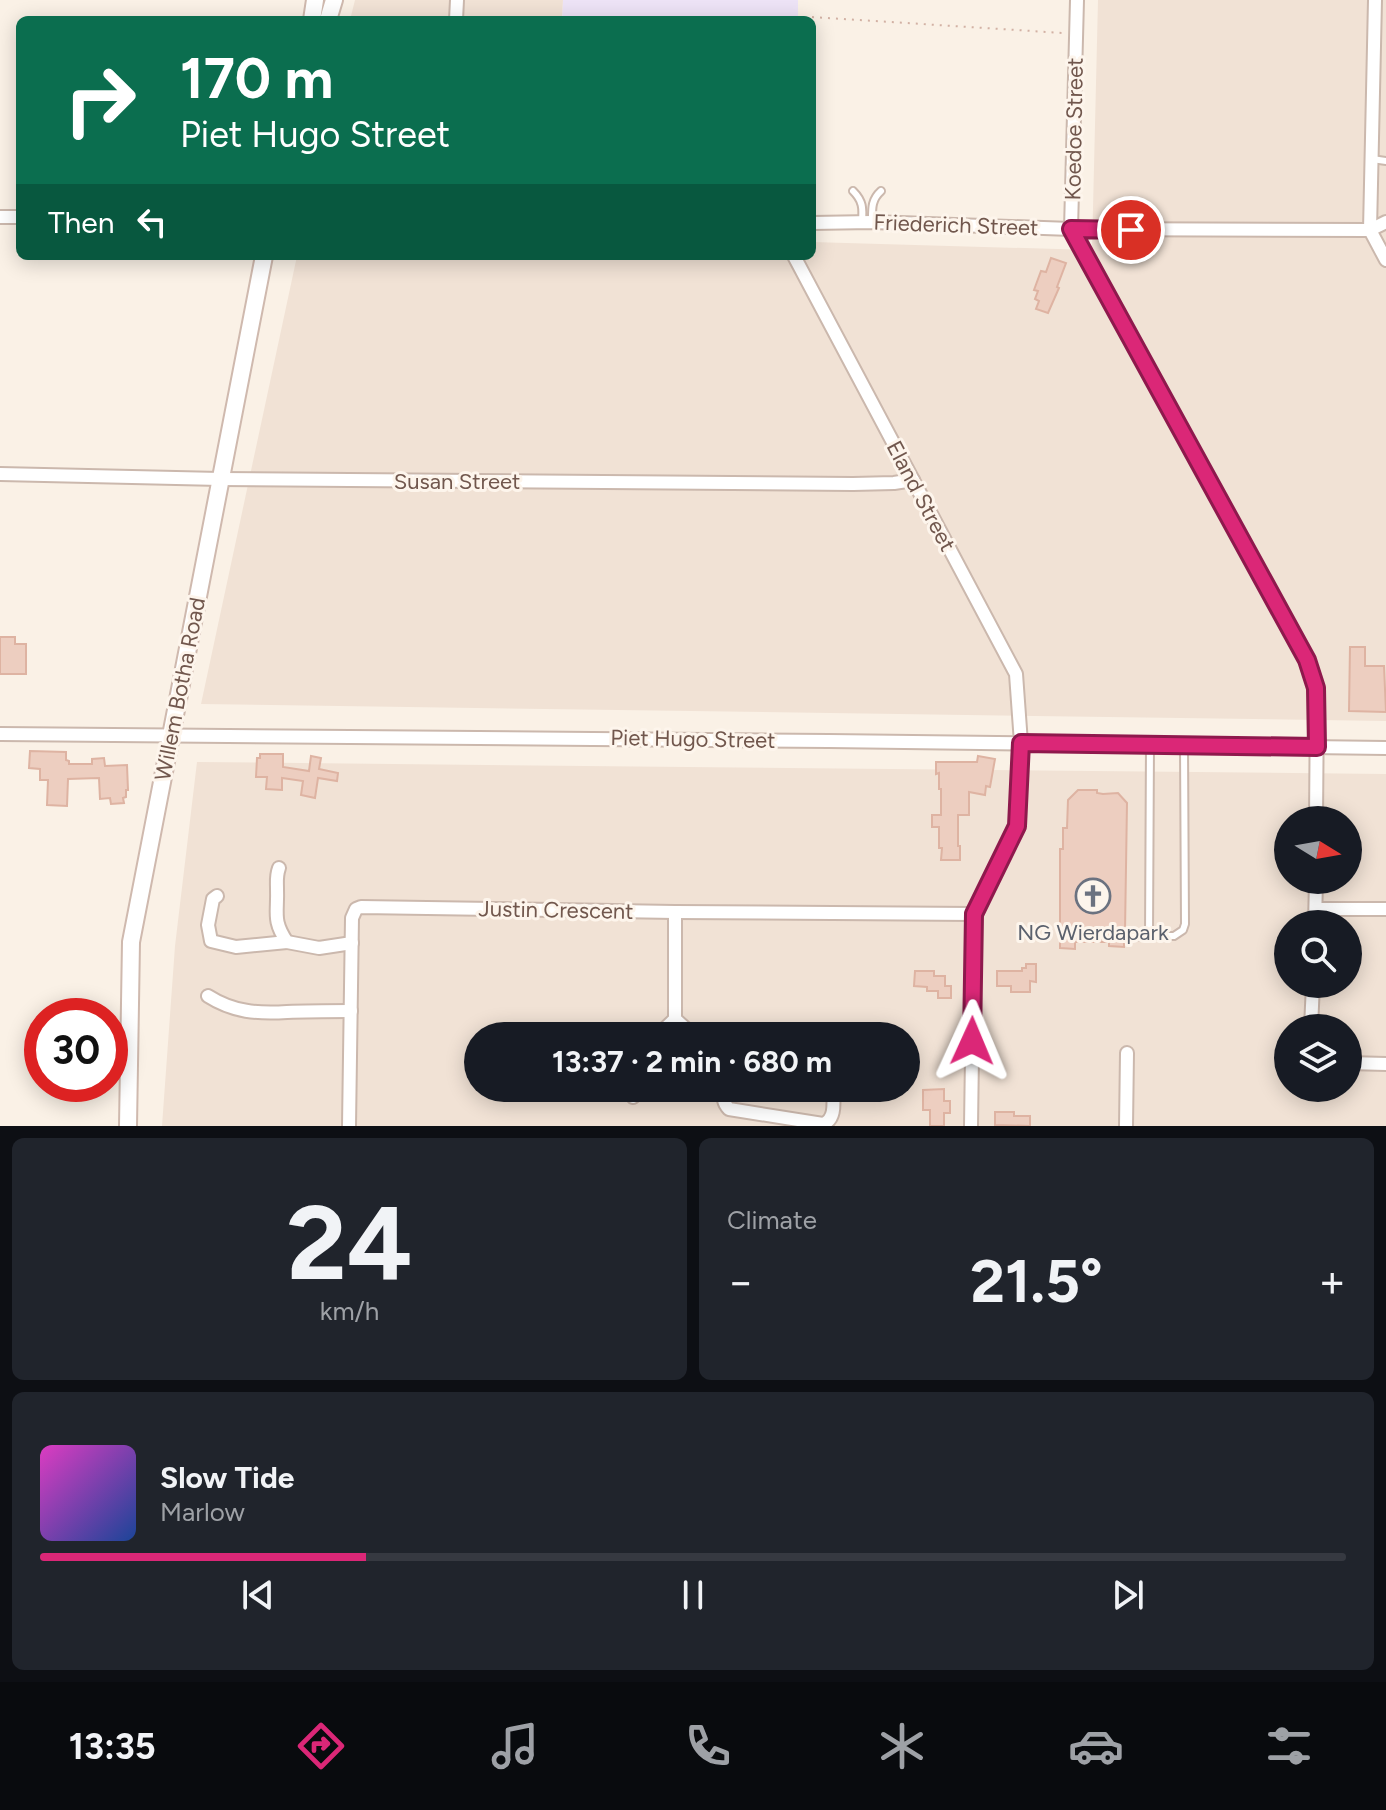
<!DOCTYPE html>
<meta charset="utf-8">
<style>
:root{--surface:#171b24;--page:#20242c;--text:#f1f3f6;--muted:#9ea1a6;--line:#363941;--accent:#db2777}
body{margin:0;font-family:Figtree,sans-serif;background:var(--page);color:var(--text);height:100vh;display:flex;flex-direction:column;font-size:30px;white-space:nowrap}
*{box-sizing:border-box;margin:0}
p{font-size:26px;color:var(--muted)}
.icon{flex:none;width:44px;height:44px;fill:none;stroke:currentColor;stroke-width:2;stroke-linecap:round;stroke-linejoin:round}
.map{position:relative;height:1126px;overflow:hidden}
.sheet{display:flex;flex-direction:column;gap:12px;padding:12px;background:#0d0f14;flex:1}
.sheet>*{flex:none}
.guide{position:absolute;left:16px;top:16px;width:800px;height:244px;border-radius:12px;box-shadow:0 4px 20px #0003;background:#0b6e4f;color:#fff;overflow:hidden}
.needle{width:52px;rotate:101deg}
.fabs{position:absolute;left:1274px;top:806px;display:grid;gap:16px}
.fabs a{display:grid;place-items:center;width:88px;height:88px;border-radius:50%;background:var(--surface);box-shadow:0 4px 20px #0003;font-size:40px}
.speed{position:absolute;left:24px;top:998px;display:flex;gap:16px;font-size:40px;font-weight:700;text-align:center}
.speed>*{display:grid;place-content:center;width:104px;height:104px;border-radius:50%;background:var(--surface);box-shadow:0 4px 20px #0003;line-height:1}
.speed .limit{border:12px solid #d22;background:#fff;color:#111}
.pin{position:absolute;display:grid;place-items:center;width:68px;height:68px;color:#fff;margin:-34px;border:4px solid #fff;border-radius:50%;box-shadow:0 2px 8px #0007}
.me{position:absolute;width:88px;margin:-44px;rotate:1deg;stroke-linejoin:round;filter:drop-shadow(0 0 6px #0008)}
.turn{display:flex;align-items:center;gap:28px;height:168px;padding:0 32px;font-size:36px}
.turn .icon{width:104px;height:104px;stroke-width:2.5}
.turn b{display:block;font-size:56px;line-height:68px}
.then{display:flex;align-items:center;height:76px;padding:0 32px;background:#0003;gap:16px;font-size:30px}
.big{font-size:60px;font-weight:700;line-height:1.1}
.sheet .tile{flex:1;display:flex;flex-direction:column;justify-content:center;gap:12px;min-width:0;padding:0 28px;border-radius:12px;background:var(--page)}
.sheet .dial{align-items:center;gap:0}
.dial b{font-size:104px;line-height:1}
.song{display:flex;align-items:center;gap:24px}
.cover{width:96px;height:96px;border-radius:12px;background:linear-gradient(135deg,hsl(310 70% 55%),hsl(220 70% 35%))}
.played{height:8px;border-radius:4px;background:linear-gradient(90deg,var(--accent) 25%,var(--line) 25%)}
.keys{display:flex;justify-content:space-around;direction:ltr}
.heat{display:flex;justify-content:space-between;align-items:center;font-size:44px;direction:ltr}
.sheet .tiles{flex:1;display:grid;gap:12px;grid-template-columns:1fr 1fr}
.tile:last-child{grid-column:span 2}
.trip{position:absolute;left:464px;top:1022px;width:456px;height:80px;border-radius:40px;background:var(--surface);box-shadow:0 4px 20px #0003;font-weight:700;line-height:80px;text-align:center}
.tab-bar{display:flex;height:128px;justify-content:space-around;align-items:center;background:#090b0e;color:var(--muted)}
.tab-bar .icon{width:56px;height:56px}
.tab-bar .on{color:var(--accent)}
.tab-bar b{font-size:36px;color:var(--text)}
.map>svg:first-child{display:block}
.residential{fill:#f1e2d5;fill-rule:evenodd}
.education{fill:#ede3f6}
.building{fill:#edcec0;stroke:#deb3a2;stroke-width:2}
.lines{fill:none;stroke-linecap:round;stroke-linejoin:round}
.lane-casing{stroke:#cbb8ad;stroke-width:10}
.street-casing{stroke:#cbb8ad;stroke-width:16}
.secondary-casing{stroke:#cfb9ae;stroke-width:20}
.path{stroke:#d2b1a4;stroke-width:2;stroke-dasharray:2 6;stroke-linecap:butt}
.lane{stroke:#fff;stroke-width:6}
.street{stroke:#fff;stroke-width:12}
.secondary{stroke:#fff;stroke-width:16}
.route-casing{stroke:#8e194d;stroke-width:20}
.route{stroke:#db2777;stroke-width:14}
.labels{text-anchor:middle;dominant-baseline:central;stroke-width:6;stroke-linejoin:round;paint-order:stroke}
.street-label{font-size:22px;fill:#71574d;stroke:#fdf5ec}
.worship-label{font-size:22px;fill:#5b616d;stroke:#fdf5ec}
</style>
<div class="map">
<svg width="1386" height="1126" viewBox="0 0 1386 1126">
<rect width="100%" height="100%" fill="#faf1e6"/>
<!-- residential -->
<g class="residential">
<path d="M355,0H563L562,20H350Z"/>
<path d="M1098,0H1386V721L201,704L297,256H812V242L1092,250Z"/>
<path d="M197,762L1386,774V1126H162L175,946ZM1288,820H1348V880H1288ZM1288,924H1348V984H1288ZM1288,1028H1348V1088H1288ZM478,1036H906V1088H478Z"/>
</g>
<!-- education -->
<path class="education" d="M563,0H798V20H562Z"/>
<!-- building -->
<g class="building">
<path d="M1051,258L1066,263L1057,287L1059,288L1048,313L1036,309L1039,301L1035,299L1038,291L1034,290L1041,271L1046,272Z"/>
<path d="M0,637H15V644H26V674H0Z"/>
<path d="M1350,647H1365V666H1384L1386,712L1349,711Z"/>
<path d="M30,751L66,752V760L69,761V764H92V759L104,758L105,766L127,765L128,790H126V797L123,798L124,803L111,804L110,798L100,799L99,778L68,779L67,806L47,805L48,780H40V769L29,768Z"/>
<path d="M260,754H283V767L309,771L311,756L321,758L319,769L338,773L337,781L318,778L315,798L301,795L303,781L282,778V790L266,789L267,777H256L257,758H260Z"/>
<path d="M978,756L995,759L990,787L986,786L985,795L969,792V815H958V846H960V860H941L942,848H939V827H932V815H941V789H939V773L936,774V762H977Z"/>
<path d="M1078,790H1097V793L1103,794L1118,793L1127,803L1125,931L1120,936L1124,943V947L1109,946V942H1075V949L1060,948V849H1063V828H1067L1068,800Z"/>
<path d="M1026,964H1036V982L1030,981V992H1011V986H997V971H1022V968H1026Z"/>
<path d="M915,971H934V976H945V986H951V998H938V991H927V987L914,986Z"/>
<path d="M944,1089V1101H950V1113H944V1126H930V1110H923V1090Z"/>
<path d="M995,1112H1014V1116H1030V1126L995,1125Z"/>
</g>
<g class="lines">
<!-- lane casing -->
<g class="lane-casing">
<g id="lane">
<path d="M1372,159L1386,161"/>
<path d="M853,191C863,201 863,208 862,222"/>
<path d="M872,222C872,209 871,200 881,191"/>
<path d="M1150,744L1149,936H1174L1183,930L1185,924L1184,746"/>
<path d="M1126,937L1149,936"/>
</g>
</g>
<!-- street casing -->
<g class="street-casing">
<g id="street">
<path d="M1077,0L1071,229L1310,667L1315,681L1317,696L1316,820"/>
<path d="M1375,0L1370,230L1386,260"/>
<path d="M456,20L457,0"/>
<path d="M0,217H20"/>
<path d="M812,223L872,222L1071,229L1370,230L1386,222"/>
<path d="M794,256L1016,674L1021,743L1019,818L1014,833L974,914L971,1126"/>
<path d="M0,474L220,479L853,484L894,483L913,480"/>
<path d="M0,734L829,741L1386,748"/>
<path d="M279,868C276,876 277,881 277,889C278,913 272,920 287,942L319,948L352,943"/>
<path d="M217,896L213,899L208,925L211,941L236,947L287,942"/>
<path d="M1316,909H1386"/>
<path d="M1315,924L1316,880"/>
<path d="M208,996C233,1012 258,1014 287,1012C308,1011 330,1011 351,1011"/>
<path d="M675,1019V912"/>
<path d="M675,1019L694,1036"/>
<path d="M1311,1028L1313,984"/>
<path d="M657,1036L675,1019"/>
<path d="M1348,1063L1386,1064"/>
<path d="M724,1088C723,1097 723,1103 729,1109L823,1124C837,1119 833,1100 833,1088"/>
<path d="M633,1097L635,1088"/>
<path d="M349,1126L352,918L356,909L361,907L675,912L974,914"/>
<path d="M1126,1126L1127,1053"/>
</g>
</g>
<!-- secondary casing -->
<g class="secondary-casing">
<g id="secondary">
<path d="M312,20L315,0"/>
<path d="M328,20L334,0"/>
<path d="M128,1126L131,942L264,256"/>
</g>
</g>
<!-- path -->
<path class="path" d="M812,17L1063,33"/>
<!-- lane -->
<use href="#lane" class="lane"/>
<!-- street -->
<use href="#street" class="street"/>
<!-- secondary -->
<use href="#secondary" class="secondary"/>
</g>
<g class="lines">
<!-- route casing -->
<g class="route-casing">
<path id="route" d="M972,1041L974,914L1017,826L1021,743L1317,747L1316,688L1307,660L1071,229L1131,230"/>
</g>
<!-- route -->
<use href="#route" class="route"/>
</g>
<!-- icons -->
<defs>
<g id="church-ring" transform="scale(1.8)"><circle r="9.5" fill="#fdf5ec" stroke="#6b7280" stroke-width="1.5"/><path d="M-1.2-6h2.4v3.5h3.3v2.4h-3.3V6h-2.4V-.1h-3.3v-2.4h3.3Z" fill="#6b7280"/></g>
</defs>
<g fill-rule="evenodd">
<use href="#church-ring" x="1093" y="896"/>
</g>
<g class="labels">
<!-- street labels -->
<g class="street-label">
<text transform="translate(1074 129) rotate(-89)">Koedoe Street</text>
<text transform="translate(956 225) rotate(2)">Friederich Street</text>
<text x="457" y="481">Susan Street</text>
<text transform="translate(921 496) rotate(62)">Eland Street</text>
<text transform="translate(180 689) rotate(-79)">Willem Botha Road</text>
<text transform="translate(693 739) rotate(1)">Piet Hugo Street</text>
<text transform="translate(556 910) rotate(1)">Justin Crescent</text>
</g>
<!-- worship labels -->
<g class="worship-label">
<text x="1093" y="932">NG Wierdapark</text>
</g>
</g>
</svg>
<div class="fabs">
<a><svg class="needle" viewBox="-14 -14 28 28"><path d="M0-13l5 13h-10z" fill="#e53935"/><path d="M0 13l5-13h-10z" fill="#9ea1a6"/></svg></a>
<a><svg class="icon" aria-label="search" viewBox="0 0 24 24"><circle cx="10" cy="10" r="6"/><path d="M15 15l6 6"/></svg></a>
<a><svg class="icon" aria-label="layers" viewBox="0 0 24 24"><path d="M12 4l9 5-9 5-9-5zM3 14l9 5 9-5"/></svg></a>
</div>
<div class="speed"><div class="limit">30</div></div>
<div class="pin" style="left:1131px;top:230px;background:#d93025"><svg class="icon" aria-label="arrive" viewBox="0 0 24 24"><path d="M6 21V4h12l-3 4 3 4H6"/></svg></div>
<svg class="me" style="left:972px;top:1041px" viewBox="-20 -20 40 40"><path d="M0-17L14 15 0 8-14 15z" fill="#db2777" stroke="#fff" stroke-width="4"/></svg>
<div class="trip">13:37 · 2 min · 680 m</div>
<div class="guide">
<div class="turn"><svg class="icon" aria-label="right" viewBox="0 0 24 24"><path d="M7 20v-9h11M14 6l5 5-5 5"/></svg><div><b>170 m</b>Piet Hugo Street</div></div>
<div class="then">Then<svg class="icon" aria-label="left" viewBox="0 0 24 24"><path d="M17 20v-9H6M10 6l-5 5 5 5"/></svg></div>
</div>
</div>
<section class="sheet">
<div class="tiles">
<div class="tile dial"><b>24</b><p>km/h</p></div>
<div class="tile"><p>Climate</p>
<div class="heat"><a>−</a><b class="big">21.5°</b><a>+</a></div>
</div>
<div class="tile">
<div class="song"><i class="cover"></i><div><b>Slow Tide</b><p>Marlow</p></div></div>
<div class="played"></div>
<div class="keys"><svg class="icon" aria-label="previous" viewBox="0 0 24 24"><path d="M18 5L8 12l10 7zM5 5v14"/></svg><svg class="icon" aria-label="pause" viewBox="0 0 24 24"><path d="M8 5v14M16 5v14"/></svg><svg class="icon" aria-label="next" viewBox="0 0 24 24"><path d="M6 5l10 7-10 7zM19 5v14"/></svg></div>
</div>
</div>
</section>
<nav class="tab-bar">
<b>13:35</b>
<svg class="icon on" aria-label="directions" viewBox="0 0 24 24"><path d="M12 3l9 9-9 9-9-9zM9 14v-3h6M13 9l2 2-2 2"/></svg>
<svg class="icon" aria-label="music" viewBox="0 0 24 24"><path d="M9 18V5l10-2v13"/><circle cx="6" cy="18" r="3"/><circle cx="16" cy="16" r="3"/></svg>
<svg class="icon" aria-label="phone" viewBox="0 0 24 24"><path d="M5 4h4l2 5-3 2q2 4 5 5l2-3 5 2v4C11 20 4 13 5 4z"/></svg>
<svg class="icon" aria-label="climate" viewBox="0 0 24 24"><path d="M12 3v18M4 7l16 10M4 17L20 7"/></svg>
<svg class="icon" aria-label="car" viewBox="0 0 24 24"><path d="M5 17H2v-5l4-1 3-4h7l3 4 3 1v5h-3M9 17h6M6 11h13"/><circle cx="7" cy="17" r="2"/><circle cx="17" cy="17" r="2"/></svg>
<svg class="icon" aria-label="filters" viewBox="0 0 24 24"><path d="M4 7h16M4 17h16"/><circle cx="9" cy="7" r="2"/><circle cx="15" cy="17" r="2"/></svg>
</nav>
